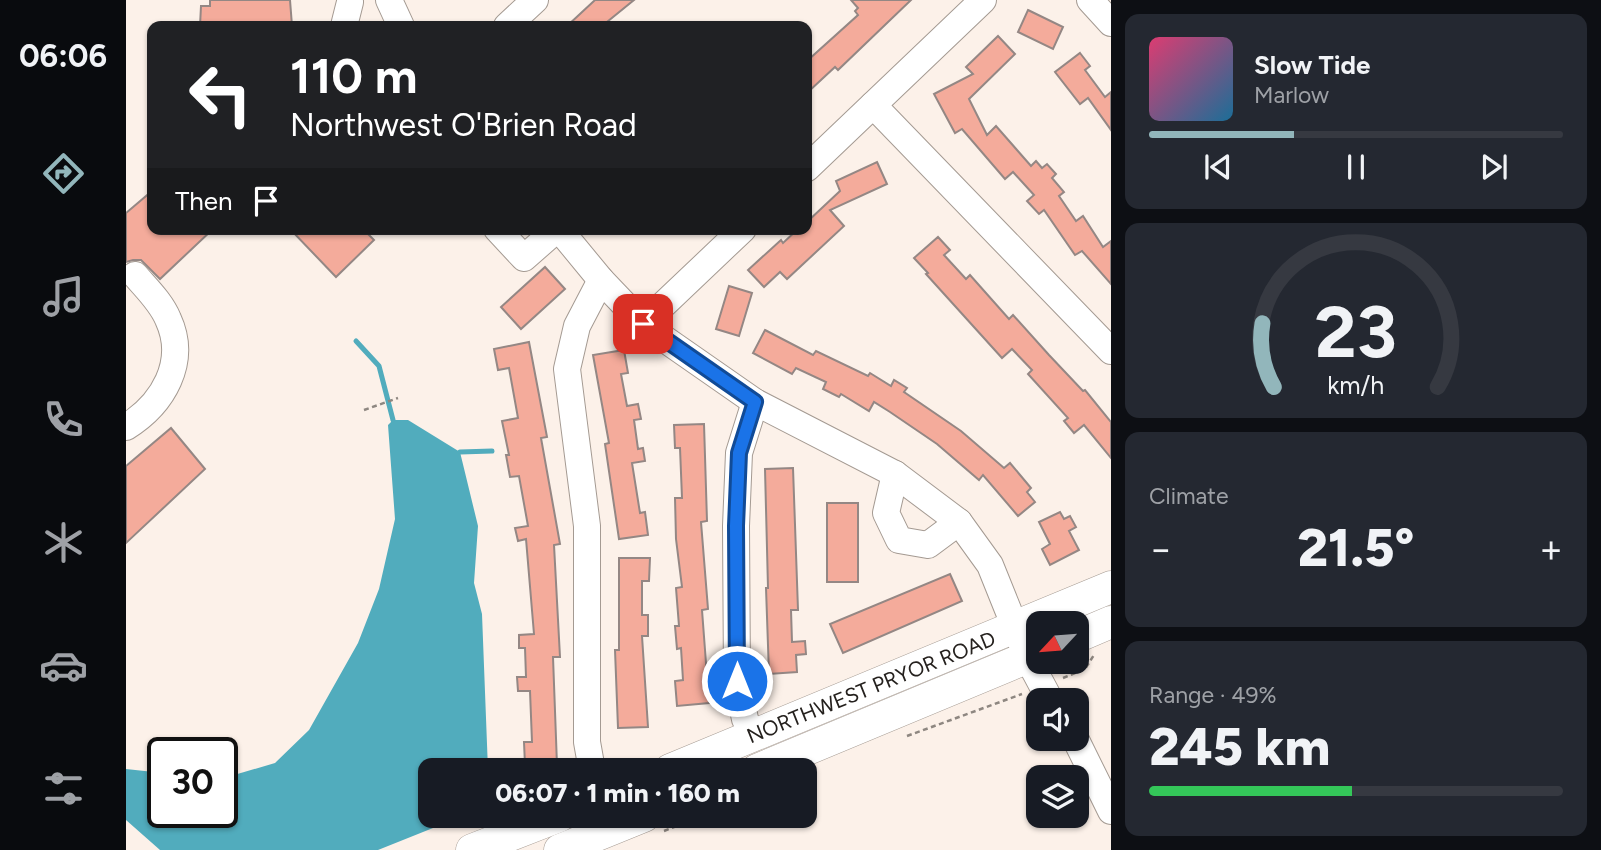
<!DOCTYPE html>
<meta charset="utf-8">
<style>
:root{--surface:#171b24;--page:#242831;--text:#f1f3f6;--muted:#9ea1a6;--line:#363941;--accent:#92b6bb}
body{margin:0;font-family:Figtree,sans-serif;background:var(--page);color:var(--text);height:100vh;display:flex;flex-direction:column;font-size:26px;white-space:nowrap}
*{box-sizing:border-box;margin:0}
p{font-size:23px;color:var(--muted)}
.icon{flex:none;width:38px;height:38px;fill:none;stroke:currentColor;stroke-width:2;stroke-linecap:round;stroke-linejoin:round}
.map{position:relative;flex:1;overflow:hidden}
.drawer{display:flex;flex-direction:column;gap:14px;padding:14px;background:#0d0f14;width:490px}
.drawer>*{flex:none}
.guide{position:absolute;left:21px;top:21px;width:665px;height:214px;border-radius:14px;box-shadow:0 2px 5px #0004;background:#202124;color:#fff;overflow:hidden}
.needle{width:46px;rotate:244deg}
.fabs{position:absolute;left:900px;top:611px;display:grid;gap:14px}
.fabs a{display:grid;place-items:center;width:63px;height:63px;border-radius:14px;background:var(--surface);box-shadow:0 2px 5px #0004;font-size:35px}
.speed{position:absolute;left:21px;top:737px;display:flex;gap:14px;font-size:35px;font-weight:700;text-align:center}
.speed>*{display:grid;place-content:center;width:91px;height:91px;border-radius:50%;background:var(--surface);box-shadow:0 2px 5px #0004;line-height:1}
.speed .limit{border:4px solid #111;border-radius:10px;background:#fff;color:#111}
.pin{position:absolute;display:grid;place-items:center;width:60px;height:60px;color:#fff;margin:-30px;border-radius:14px;box-shadow:0 4px 10px #0006}
.me{position:absolute;width:77px;margin:-38px;rotate:0deg;stroke-linejoin:round;filter:drop-shadow(0 0 5px #0008)}
.turn{display:flex;align-items:center;gap:24px;height:147px;padding:0 28px;font-size:32px}
.turn .icon{width:91px;height:91px;stroke-width:2.5}
.turn b{display:block;font-size:49px;line-height:60px}
.then{display:flex;align-items:center;height:66px;padding:0 28px;background:#0003;gap:14px;font-size:26px}
.big{font-size:52px;font-weight:800;line-height:1.1}
.drawer .card{flex:1;display:flex;flex-direction:column;justify-content:center;gap:10px;min-width:0;padding:0 24px;border-radius:14px;background:var(--page)}
.drawer .dial{align-items:center;gap:0}
.dial svg{height:182px;overflow:visible;fill:none;stroke:var(--line);stroke-width:7;stroke-linecap:round;text-anchor:middle}
.dial text{fill:var(--text);stroke:none}
.song{display:flex;align-items:center;gap:21px}
.cover{width:84px;height:84px;border-radius:10px;background:linear-gradient(135deg,hsl(340 70% 55%),hsl(200 70% 35%))}
.played{height:7px;border-radius:4px;background:linear-gradient(90deg,var(--accent) 35%,var(--line) 35%)}
.keys{display:flex;justify-content:space-around;direction:ltr}
.heat{display:flex;justify-content:space-between;align-items:center;font-size:38px;direction:ltr}
.charge{height:10px;border-radius:5px;background:linear-gradient(90deg,#34c759 49%,var(--line) 0)}
.trip{position:absolute;left:292px;top:758px;width:399px;height:70px;border-radius:14px;background:var(--surface);box-shadow:0 2px 5px #0004;font-weight:800;line-height:70px;text-align:center}
main{display:flex;flex:1;min-height:0}
.tab-bar{display:flex;flex-direction:column;width:126px;justify-content:space-around;align-items:center;background:#090b0e;color:var(--muted)}
.tab-bar .icon{width:49px;height:49px}
.tab-bar .current{color:var(--accent)}
.tab-bar b{font-size:32px;color:var(--text)}
.map>svg:first-child{display:block}
.water{fill:#51acbd}
.lines{fill:none;stroke-linecap:round;stroke-linejoin:round}
.stream{stroke:#51acbd;stroke-width:5}
.building{fill:#f4ab9b;stroke:#948784;stroke-width:2}
.minor-casing{stroke:#a49a92;stroke-width:28}
.major-casing{stroke:#a49a92;stroke-width:33}
.path{stroke:#8e8781;stroke-width:2.5;stroke-dasharray:5 3.5;stroke-linecap:butt}
.minor{stroke:#fff;stroke-width:26}
.major{stroke:#fff;stroke-width:32}
.route-casing{stroke:#114b97;stroke-width:18}
.route{stroke:#1a73e8;stroke-width:12}
.labels{text-anchor:middle;dominant-baseline:central;stroke-width:7;stroke-linejoin:round;paint-order:stroke}
.street-label{font-size:21px;fill:#25211e;stroke:#fff}
</style>
<main>
<nav class="tab-bar">
<b>06:06</b>
<svg class="icon current" aria-label="directions" viewBox="0 0 24 24"><path d="M12 3l9 9-9 9-9-9zM9 14v-3h6M13 9l2 2-2 2"/></svg>
<svg class="icon" aria-label="music" viewBox="0 0 24 24"><path d="M9 18V5l10-2v13"/><circle cx="6" cy="18" r="3"/><circle cx="16" cy="16" r="3"/></svg>
<svg class="icon" aria-label="phone" viewBox="0 0 24 24"><path d="M5 4h4l2 5-3 2q2 4 5 5l2-3 5 2v4C11 20 4 13 5 4z"/></svg>
<svg class="icon" aria-label="climate" viewBox="0 0 24 24"><path d="M12 3v18M4 7l16 10M4 17L20 7"/></svg>
<svg class="icon" aria-label="car" viewBox="0 0 24 24"><path d="M5 17H2v-5l4-1 3-4h7l3 4 3 1v5h-3M9 17h6M6 11h13"/><circle cx="7" cy="17" r="2"/><circle cx="17" cy="17" r="2"/></svg>
<svg class="icon" aria-label="filters" viewBox="0 0 24 24"><path d="M4 7h16M4 17h16"/><circle cx="9" cy="7" r="2"/><circle cx="15" cy="17" r="2"/></svg>
</nav>
<div class="map">
<svg width="985" height="850" viewBox="0 0 985 850">
<rect width="100%" height="100%" fill="#fcf1e9"/>
<!-- water -->
<path class="water" d="M267,420H282L334,452L352,526L348,583L356,614L362,770H304V816H337L252,850H34L0,820V769L37,773V812H96V775H108L149,763L183,730L232,643L253,589L269,519L262,425Z"/>
<g class="lines">
<!-- stream -->
<g class="stream">
<path d="M230,341L253,366L267,420"/>
<path d="M334,452L366,451"/>
</g>
</g>
<!-- building -->
<g class="building">
<path d="M84,0H164L166,26H74L75,6H84Z"/>
<path d="M469,0H508L476,26H441Z"/>
<path d="M725,0H785L712,70L709,67L681,93V61L732,15L729,11L732,8Z"/>
<path d="M902,10L937,27L927,49L892,32Z"/>
<path d="M872,36L889,54L843,99L861,135L870,126L905,166L910,161L916,168L921,164L930,174L926,178L938,192L933,196L950,221L957,216L977,247L985,241V284L956,251L949,255L918,210L913,214L901,201L908,195L887,172L879,179L836,129L829,133L808,94L847,74L840,67Z"/>
<path d="M954,53L964,66L959,70L979,97L985,92V130L962,98L954,104L929,72Z"/>
<path d="M751,162L761,184L704,210L718,226L661,279L654,272L638,287L622,270L655,240L657,243L672,229H681V222L714,191L710,181Z"/>
<path d="M26,191V229H87L34,279L15,260H7L0,262V213Z"/>
<path d="M164,229H237L248,240L210,277Z"/>
<path d="M812,237L824,250L818,255L840,279L844,275L883,319L887,315L923,355L957,391L959,390L985,422V458L958,425L948,433L938,421L942,418L902,374L906,370L886,349L876,358L800,274L802,273L788,258Z"/>
<path d="M419,267L439,289L395,329L375,307Z"/>
<path d="M603,286L626,293L613,336L590,329Z"/>
<path d="M639,330L687,355L690,351L742,376L744,373L765,386L768,380L781,388L778,392L835,431L878,468L884,463L905,488L901,492L909,502L892,516L857,475L853,480L811,444L764,412L748,402L743,411L715,394L713,397L697,389L700,382L670,368L666,374L627,353Z"/>
<path d="M403,342L421,437L415,438L434,544L428,545L434,657H427L431,765H399L398,742H406L404,691H392L391,677H400L399,648H393V635L408,634L400,539L392,541L389,528L402,526L393,476L384,477L380,455H383L376,421L392,418L383,368L372,370L368,349Z"/>
<path d="M498,350L502,373L495,374L501,406L512,404L515,419L508,420L512,449L517,448L519,461L506,463L514,513L519,512L522,535L493,539L479,444L483,443L467,355Z"/>
<path d="M578,424L581,521L575,522L582,609L576,610L583,703L551,706L549,681L557,680L555,648L551,649L549,626H553L550,588L556,587L550,539L549,498H556L554,448H549L548,425Z"/>
<path d="M45,428L79,469L0,543V466Z"/>
<path d="M667,468L672,610H665L666,642L679,641L680,654L670,655L671,672L643,674L640,588H642L639,469Z"/>
<rect x="701" y="503" width="31" height="79"/>
<path d="M934,512L938,519L944,516L950,527L943,531L953,550L924,565L916,549L924,544L913,522Z"/>
<path d="M493,558H524L523,581H516V615H522V636H516L522,727L492,728L489,650H493Z"/>
<path d="M824,574L836,601L717,653L704,624Z"/>
</g>
<g class="lines">
<!-- minor casing -->
<g class="minor-casing">
<g id="minor">
<path d="M263,0L275,26"/>
<path d="M964,0L985,23"/>
<path d="M218,26L224,2"/>
<path d="M381,26L409,0"/>
<path d="M747,105L985,351"/>
<path d="M681,168L857,0"/>
<path d="M371,229L398,258L431,229"/>
<path d="M433,229L475,280L517,324L629,402L769,474L833,522L864,565L901,657L924,700"/>
<path d="M517,324L617,229"/>
<path d="M0,427C37,404 62,362 42,319C35,302 20,288 9,275"/>
<path d="M769,474L760,513L773,540L802,545L833,522"/>
<path d="M626,735L619,719L611,681L610,526L613,453L629,402"/>
<path d="M949,738L985,811"/>
<path d="M466,770L461,742V526L441,369L451,326L475,280"/>
</g>
</g>
<!-- major casing -->
<g class="major-casing">
<g id="major">
<path d="M950,637L985,622"/>
<path d="M544,770L985,587"/>
<path d="M631,770L912,653"/>
<path d="M346,850L433,816"/>
<path d="M434,850L518,816"/>
</g>
</g>
<!-- path -->
<g class="path">
<path d="M238,410L272,398"/>
<path d="M937,678L959,669L968,655"/>
<path d="M781,736L896,694"/>
<path d="M538,831L576,816"/>
</g>
<!-- minor -->
<use href="#minor" class="minor"/>
<!-- major -->
<use href="#major" class="major"/>
</g>
<g class="lines">
<!-- route casing -->
<g class="route-casing">
<path id="route" d="M517,324L629,402L613,453L610,526L611,681"/>
</g>
<!-- route -->
<use href="#route" class="route"/>
</g>
<g class="labels">
<!-- street labels -->
<g class="street-label">
<text transform="translate(745 687) rotate(-22)">NORTHWEST PRYOR ROAD</text>
</g>
</g>
</svg>
<div class="fabs">
<a><svg class="needle" viewBox="-14 -14 28 28"><path d="M0-13l5 13h-10z" fill="#e53935"/><path d="M0 13l5-13h-10z" fill="#9ea1a6"/></svg></a>
<a><svg class="icon" aria-label="sound" viewBox="0 0 24 24"><path d="M4 9h4l5-4v14l-5-4H4zM17 9q2 3 0 6"/></svg></a>
<a><svg class="icon" aria-label="layers" viewBox="0 0 24 24"><path d="M12 4l9 5-9 5-9-5zM3 14l9 5 9-5"/></svg></a>
</div>
<div class="speed"><div class="limit">30</div></div>
<div class="pin" style="left:517px;top:324px;background:#d93025"><svg class="icon" aria-label="arrive" viewBox="0 0 24 24"><path d="M6 21V4h12l-3 4 3 4H6"/></svg></div>
<svg class="me" style="left:611px;top:681px" viewBox="-20 -20 40 40"><circle r="17" fill="#1a73e8" stroke="#fff" stroke-width="3"/><path d="M0-11L8 9 0 5-8 9z" fill="#fff"/></svg>
<div class="trip">06:07 · 1 min · 160 m</div>
<div class="guide">
<div class="turn"><svg class="icon" aria-label="left" viewBox="0 0 24 24"><path d="M17 20v-9H6M10 6l-5 5 5 5"/></svg><div><b>110 m</b>Northwest O'Brien Road</div></div>
<div class="then">Then<svg class="icon" aria-label="arrive" viewBox="0 0 24 24"><path d="M6 21V4h12l-3 4 3 4H6"/></svg></div>
</div>
</div>
<section class="drawer">
<div class="card">
<div class="song"><i class="cover"></i><div><b>Slow Tide</b><p>Marlow</p></div></div>
<div class="played"></div>
<div class="keys"><svg class="icon" aria-label="previous" viewBox="0 0 24 24"><path d="M18 5L8 12l10 7zM5 5v14"/></svg><svg class="icon" aria-label="pause" viewBox="0 0 24 24"><path d="M8 5v14M16 5v14"/></svg><svg class="icon" aria-label="next" viewBox="0 0 24 24"><path d="M6 5l10 7-10 7zM19 5v14"/></svg></div>
</div>
<div class="card dial"><svg viewBox="0 0 100 80">
<path d="M14 69A42 42 0 1 1 86 69"/>
<path d="M14 69A42 42 0 0 1 9 41" stroke="#92b6bb"/>
<text x="50" y="56" font-size="32" font-weight="700">23</text>
<text x="50" y="72" font-size="11">km/h</text>
</svg></div>
<div class="card"><p>Climate</p>
<div class="heat"><a>−</a><b class="big">21.5°</b><a>+</a></div>
</div>
<div class="card"><p>Range · 49%</p><b class="big">245 km</b><div class="charge"></div></div>
</section>
</main>
